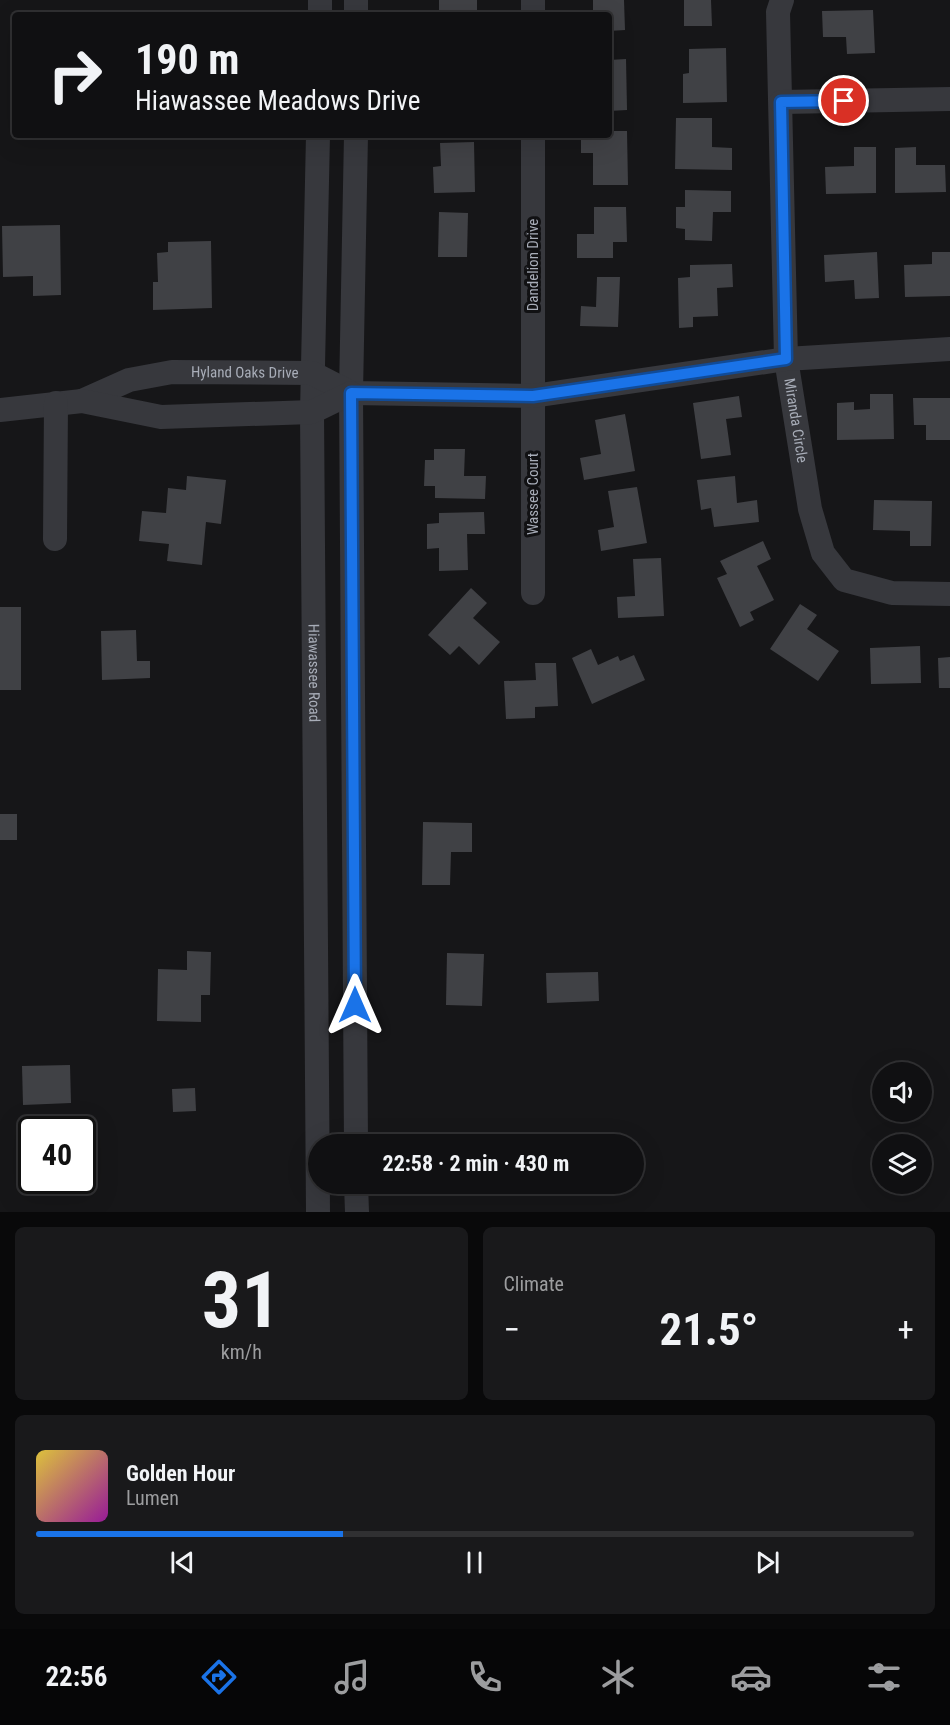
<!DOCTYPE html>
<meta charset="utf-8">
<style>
:root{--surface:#101012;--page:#19191b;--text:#f1f3f6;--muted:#9c9d9f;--line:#303032;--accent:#1a73e8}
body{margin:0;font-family:"Roboto Condensed",sans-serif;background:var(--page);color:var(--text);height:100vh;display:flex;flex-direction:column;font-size:22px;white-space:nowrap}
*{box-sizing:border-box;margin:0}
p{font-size:20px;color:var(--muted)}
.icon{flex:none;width:33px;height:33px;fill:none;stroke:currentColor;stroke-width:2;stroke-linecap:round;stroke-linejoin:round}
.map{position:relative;height:1212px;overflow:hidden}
.side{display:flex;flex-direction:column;gap:15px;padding:15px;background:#09090a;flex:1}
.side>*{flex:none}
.top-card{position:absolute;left:12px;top:12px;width:600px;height:126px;border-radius:6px;box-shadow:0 6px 24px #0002,0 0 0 2px var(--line);background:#101012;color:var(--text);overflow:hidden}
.buttons{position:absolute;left:872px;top:1062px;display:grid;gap:12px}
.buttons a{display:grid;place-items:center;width:60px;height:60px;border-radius:50%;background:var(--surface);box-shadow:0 6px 24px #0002,0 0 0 2px var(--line);font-size:30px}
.speed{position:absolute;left:18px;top:1116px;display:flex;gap:12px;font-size:30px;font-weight:700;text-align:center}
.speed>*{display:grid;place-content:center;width:78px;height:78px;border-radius:50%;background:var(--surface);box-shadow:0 6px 24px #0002,0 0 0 2px var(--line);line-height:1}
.speed .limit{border:3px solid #111;border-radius:9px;background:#fff;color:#111}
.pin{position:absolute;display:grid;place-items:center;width:51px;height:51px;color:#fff;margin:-26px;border:3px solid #fff;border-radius:50%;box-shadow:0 2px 6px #0007}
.me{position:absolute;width:66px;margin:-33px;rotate:0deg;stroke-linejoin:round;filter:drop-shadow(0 0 4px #0008)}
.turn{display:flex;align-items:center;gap:21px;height:126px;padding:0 24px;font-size:27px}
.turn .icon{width:78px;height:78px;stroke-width:2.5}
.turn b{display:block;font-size:42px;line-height:51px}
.big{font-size:45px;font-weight:700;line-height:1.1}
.side .card{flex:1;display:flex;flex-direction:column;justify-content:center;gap:9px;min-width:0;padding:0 21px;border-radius:9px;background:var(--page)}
.side .dial{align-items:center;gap:0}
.dial b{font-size:78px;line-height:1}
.song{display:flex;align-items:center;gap:18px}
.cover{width:72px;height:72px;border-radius:9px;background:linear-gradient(135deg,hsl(50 70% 55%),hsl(300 70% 35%))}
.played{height:6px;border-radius:3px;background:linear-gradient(90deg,var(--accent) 35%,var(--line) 35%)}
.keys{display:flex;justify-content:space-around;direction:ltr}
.heat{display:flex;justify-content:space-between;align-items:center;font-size:33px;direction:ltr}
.side .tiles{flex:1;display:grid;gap:15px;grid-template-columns:1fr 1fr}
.card:last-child{grid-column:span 2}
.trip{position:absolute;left:308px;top:1134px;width:336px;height:60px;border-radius:30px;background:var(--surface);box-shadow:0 6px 24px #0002,0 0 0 2px var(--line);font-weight:700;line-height:60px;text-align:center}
.menu{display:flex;height:96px;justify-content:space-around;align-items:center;background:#060607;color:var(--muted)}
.menu .icon{width:42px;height:42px}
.menu .active{color:var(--accent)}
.menu b{font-size:27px;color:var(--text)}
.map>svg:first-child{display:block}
.building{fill:#404145}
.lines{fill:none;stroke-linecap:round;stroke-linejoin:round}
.minor{stroke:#37383d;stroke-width:24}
.route-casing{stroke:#114b97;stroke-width:15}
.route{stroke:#1a73e8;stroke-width:10}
.labels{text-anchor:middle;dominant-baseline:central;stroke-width:6;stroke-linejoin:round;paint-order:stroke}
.street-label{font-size:15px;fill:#a8adb8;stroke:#111113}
</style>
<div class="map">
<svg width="950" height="1212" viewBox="0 0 950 1212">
<rect width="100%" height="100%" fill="#161618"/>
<!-- building -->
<g class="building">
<path d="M439,0H477V14L439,15Z"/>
<path d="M593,0H624L625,30L609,31V15H593Z"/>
<path d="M684,0H711L712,26H684Z"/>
<path d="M873,10L875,53L847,54L846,37H823L822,11Z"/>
<path d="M726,48L727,102L683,103V74L689,73V49Z"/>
<path d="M626,59L627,110L609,111V60Z"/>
<path d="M676,118H712V147L732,148V170L675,169Z"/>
<path d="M609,131H627L628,185H593V153H581V135H609Z"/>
<path d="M474,142L475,192L434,193L433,167L441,166L440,143Z"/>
<path d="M854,147H876V193L826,194L825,167L854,166Z"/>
<path d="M916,147V165H945L946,192L895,193V148Z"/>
<path d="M685,190L731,191V212H713L712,241L685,240V229L676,228V207H685Z"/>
<path d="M594,207H626L627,242H613V258H577V234H594Z"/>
<path d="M439,212L468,213L467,257H438Z"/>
<path d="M60,225L61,295L33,296V276L3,277L2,226Z"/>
<path d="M211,241L212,308L153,310V282H158L157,253L168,252V242Z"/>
<path d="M877,252L879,298L855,299L854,280L825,282L824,255Z"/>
<path d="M932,252H950V296L905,297L904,265L932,264Z"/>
<path d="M732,264L733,287L717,288L718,316L693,317V327L679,328L678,278L690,277V265Z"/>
<path d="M597,277H620L618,327L580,326L581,306L596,307Z"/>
<path d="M870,394H893L894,439L837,440V403L854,402V410L870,409Z"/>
<path d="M739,396L742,417L726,419L731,455L701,459L693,403Z"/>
<path d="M913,398H950V440H926V425H914Z"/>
<path d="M625,414L635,471L584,480L580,458L601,454L595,420Z"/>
<path d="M434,449H465L464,476H486L485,499L435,498V486H424L425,460H434Z"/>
<path d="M187,476L226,480L221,524L206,522L202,565L167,561L169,544L139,541L142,511L166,513L168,488L186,490Z"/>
<path d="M735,476L737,503L757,500L759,522L714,527L711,508L701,510L697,480Z"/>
<path d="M637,487L647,543L601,551L598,530L614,527L608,491Z"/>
<path d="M874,500L932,501L931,546H910V531L873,530Z"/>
<path d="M484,512L485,534H467L468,570L439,571V548L427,549V524L439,523V513Z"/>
<path d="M763,541L771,559L757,566L774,600L750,612L754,620L740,627L717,578L727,574L720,561Z"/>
<path d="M661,558L664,616L618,618L617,597L635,596L633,559Z"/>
<path d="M471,588L487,603L473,618L500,642L479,665L459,646L450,655L428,635Z"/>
<path d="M800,604L817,615L807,629L839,651L818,681L770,649Z"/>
<rect x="0" y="607" width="21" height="83"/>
<path d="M136,630L137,661H150V678L102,680L101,631Z"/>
<path d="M920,646L921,683L871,684L870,648Z"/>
<path d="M591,649L598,665L618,656L620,661L634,655L645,680L592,704L572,658Z"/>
<path d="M950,657V688H939L938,658Z"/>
<path d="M535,663H556L558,706L535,707V718L506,719L504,681L536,680Z"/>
<rect x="0" y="814" width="17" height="26"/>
<path d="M423,822L472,823V852H451L450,885H422Z"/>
<path d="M187,951L211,952L210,995H201V1022L157,1021L158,969L187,970Z"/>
<path d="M447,953L484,954L482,1006L446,1005Z"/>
<path d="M598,972L599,1001L547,1003L546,973Z"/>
<path d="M70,1065L71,1103L23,1105L22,1066Z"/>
<path d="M195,1088L196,1111L173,1112L172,1089Z"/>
</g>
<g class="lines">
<!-- minor -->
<g class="minor">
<path d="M320,0V15"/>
<path d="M356,0V15"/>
<path id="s1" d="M782,0L778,12L786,359L810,509L823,553L844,580L892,593L950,594"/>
<path d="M533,15V0"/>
<path d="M781,102L950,99"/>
<path id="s2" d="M318,135L312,412L318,1212"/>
<path d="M356,135L351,393L356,1144"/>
<path d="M533,135V593"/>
<path id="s3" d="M82,401L129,380L172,372L312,373L351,393L533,396L786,359L950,349"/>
<path d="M0,410L82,401L161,417L312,412L351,393"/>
<path d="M55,539L56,403"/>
<path d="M356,1184L357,1212"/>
</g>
</g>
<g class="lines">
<!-- route casing -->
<g class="route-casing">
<path id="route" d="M355,1005L351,393L533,396L786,359L781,102L844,101"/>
</g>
<!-- route -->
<use href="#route" class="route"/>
</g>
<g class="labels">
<!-- street labels -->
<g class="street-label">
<text transform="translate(533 265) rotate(-90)">Dandelion Drive</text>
<text stroke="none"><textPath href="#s3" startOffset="168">Hyland Oaks Drive</textPath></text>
<text stroke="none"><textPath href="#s1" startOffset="422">Miranda Circle</textPath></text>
<text transform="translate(533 494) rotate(-90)">Wassee Court</text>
<text stroke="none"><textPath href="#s2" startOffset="538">Hiawassee Road</textPath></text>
</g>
</g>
</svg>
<div class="buttons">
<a><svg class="icon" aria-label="sound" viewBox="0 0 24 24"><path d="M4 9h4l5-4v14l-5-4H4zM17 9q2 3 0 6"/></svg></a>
<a><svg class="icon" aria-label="layers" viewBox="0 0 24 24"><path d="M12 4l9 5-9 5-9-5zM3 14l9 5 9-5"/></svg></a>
</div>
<div class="speed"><div class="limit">40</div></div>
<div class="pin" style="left:844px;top:101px;background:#d93025"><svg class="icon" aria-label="arrive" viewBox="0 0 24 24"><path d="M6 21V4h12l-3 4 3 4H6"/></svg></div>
<svg class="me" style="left:355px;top:1005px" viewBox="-20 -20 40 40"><path d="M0-17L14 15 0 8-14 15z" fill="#1a73e8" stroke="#fff" stroke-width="4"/></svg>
<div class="trip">22:58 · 2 min · 430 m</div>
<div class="top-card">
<div class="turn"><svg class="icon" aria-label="right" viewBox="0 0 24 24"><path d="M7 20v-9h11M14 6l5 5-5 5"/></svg><div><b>190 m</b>Hiawassee Meadows Drive</div></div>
</div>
</div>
<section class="side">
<div class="tiles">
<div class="card dial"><b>31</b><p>km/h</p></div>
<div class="card"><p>Climate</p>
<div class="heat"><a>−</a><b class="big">21.5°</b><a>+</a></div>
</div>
<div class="card">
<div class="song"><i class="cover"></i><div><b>Golden Hour</b><p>Lumen</p></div></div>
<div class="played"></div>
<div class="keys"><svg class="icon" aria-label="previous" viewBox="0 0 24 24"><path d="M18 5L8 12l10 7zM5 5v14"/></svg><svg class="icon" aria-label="pause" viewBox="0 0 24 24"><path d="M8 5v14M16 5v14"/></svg><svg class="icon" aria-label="next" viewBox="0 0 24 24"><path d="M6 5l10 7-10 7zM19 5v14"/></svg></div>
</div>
</div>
</section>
<nav class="menu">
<b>22:56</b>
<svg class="icon active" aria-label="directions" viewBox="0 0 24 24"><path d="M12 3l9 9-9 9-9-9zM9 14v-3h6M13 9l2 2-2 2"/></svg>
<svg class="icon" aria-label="music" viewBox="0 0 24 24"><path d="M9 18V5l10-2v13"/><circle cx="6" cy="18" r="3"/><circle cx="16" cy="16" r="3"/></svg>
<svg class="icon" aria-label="phone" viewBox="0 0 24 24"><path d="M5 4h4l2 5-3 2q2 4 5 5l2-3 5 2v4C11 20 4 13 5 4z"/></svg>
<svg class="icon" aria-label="climate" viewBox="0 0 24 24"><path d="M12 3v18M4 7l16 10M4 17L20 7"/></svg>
<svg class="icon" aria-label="car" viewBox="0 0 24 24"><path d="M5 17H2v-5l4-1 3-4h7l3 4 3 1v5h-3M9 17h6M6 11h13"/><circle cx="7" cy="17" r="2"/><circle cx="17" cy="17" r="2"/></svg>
<svg class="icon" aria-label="filters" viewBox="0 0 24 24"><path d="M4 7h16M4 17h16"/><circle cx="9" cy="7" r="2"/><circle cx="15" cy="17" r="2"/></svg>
</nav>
